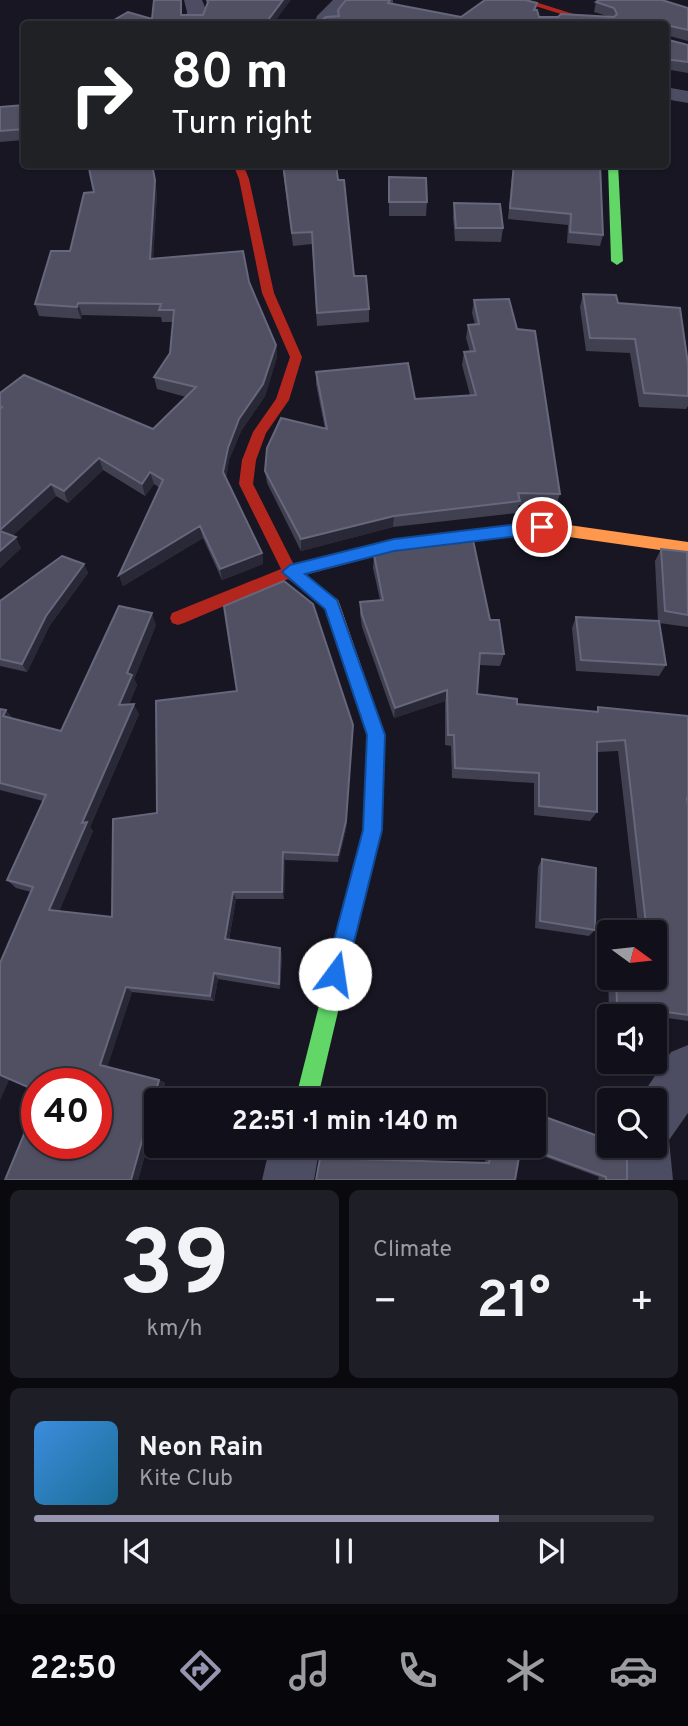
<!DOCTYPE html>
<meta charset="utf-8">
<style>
:root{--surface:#11101a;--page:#1e1e27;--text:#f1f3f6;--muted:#9c9da2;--line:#303039;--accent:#9695b0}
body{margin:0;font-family:Overpass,sans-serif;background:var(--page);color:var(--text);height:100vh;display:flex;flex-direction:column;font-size:26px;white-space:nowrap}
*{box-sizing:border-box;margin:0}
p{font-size:23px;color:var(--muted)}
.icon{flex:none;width:38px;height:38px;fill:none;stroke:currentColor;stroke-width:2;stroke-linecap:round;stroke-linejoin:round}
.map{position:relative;height:1180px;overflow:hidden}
.details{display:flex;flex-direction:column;gap:10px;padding:10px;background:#09090e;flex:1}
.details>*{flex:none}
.banner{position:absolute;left:21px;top:21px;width:648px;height:147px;border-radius:7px;box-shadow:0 2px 5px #0004,0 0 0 2px var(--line);background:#202124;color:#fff;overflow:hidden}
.needle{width:46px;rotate:105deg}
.fabs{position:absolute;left:597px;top:920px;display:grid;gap:14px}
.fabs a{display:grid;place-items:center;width:70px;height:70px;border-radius:7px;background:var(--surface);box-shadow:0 2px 5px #0004,0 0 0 2px var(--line);font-size:35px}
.speed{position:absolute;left:21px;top:1068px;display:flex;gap:14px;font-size:35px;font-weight:700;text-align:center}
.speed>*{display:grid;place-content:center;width:91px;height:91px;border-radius:50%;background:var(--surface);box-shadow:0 2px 5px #0004,0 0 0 2px var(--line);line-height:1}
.speed .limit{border:10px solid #d22;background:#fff;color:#111}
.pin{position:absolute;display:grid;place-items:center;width:60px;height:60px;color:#fff;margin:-30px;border:4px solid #fff;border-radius:50%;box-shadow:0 2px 7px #0007}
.me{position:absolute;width:77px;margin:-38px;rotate:14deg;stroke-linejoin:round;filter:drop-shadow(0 0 5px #0008)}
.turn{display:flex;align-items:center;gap:24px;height:147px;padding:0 35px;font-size:32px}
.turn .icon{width:91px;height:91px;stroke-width:2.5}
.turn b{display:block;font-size:49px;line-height:60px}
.big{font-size:52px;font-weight:700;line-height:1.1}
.details .tile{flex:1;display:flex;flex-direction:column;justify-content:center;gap:10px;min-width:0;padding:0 24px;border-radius:10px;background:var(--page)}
.details .dial{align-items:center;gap:0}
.dial b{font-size:91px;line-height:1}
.song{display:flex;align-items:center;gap:21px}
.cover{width:84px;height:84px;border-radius:10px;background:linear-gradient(135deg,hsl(210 70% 55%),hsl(200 70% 35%))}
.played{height:7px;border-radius:4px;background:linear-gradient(90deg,var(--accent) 75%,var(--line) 75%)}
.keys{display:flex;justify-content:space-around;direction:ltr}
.heat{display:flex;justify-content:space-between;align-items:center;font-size:38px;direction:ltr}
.details .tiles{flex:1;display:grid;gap:10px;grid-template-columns:1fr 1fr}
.tile:last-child{grid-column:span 2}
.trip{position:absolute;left:144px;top:1088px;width:402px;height:70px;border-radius:7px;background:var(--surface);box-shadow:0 2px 5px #0004,0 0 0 2px var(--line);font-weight:700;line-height:70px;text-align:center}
.tabs{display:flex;height:112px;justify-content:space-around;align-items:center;background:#07060a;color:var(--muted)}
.tabs .icon{width:49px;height:49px}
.tabs .selected{color:var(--accent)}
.tabs b{font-size:32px;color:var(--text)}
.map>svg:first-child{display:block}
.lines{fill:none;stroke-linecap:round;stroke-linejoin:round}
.street{fill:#4c4c62;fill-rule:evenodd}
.fast{fill:#63d668;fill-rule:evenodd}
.slow{fill:#ff974d;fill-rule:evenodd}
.jam{fill:#b3261e;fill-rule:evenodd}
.wall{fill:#414051}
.shaded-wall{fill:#292836}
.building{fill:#515063;stroke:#66667c;stroke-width:2}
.route{fill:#1a73e8;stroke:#114b97;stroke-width:2}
</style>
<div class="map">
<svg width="688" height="1180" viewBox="0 0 688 1180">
<rect width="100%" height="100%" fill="#171622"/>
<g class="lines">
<!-- street -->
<g class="street">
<path d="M184,0H202L207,12L203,24H185L187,12Z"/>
<path d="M333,0H353L335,20L337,24H314L317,16Z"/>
<path d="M665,87L688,91V103L665,99Z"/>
<path d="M688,1045V1113L669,1140L673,1180H621V1146H654V1101H638L671,1052Z"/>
<path d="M270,1146H320L314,1180H262Z"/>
</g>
<!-- fast -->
<g class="fast">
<path d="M608,164H618L623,261L617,265L611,261Z"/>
<path d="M367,841L374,843L376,850L317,1101H295L358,850L360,843Z"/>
</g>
<!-- slow -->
<g class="slow">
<path d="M562,524L688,542V554L562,536L554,530Z"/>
<path d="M317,586L338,600L340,605L385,735L381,830L374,857L367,859L360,857L358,850L363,830L367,735L325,609L309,593L311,588Z"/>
</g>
<!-- jam -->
<g class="jam">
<path d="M516,0H529L605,24H593Z"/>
<path d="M233,164H243L249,179L274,293L302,357L289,400L266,433L256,460L253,484L294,565L394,539L542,521L567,526L570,530L567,534L562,536L542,533L394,551L305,575L325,593L323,598L317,600L288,579L184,623L178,625L172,623L170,618L172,613L281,569L239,484L242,460L253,432L276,399L290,357L262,293L239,179Z"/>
</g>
</g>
<!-- wall -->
<g class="wall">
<path d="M346,0H393V4L461,17L537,3L536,10L539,17L607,16L594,12L596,2L688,8V41L666,35L665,39L688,45V73L665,69V24L338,16Z"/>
<path d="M24,105V140L0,142V107Z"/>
<path d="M282,164H336L354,276L369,309V322L317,326L312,244L293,246Z"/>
<path d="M513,164H600L603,235L600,246L567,243L568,225L508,219Z"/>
<path d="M389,177L427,202L426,216H389Z"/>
<path d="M157,193L153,259L249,282L276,345L277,357L265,396L241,431L229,460L226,478L262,553L263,564L222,580L203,538L123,586L119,575L160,488L154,484L145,496L103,470L68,503L56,496L13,535L21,548L0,568V393L153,429L186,397L157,389L154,377L170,353L173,322H162L161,317L82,315L81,319L39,316L35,304L70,251Z"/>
<path d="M454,203L503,228L501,242L455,241L453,217Z"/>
<path d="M583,294L618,303L688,364V406L686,409L639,407L630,353L586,351L580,307Z"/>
<path d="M474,300L560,494L556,506L519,505L517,513L393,527L301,551L267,483L265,471L325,429L316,384V372L415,399L470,395L462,365L464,352H470L466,338L468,325L475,324L472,313Z"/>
<path d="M661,549L688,561V627L659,623L666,665L659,676L576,671L572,628L576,617L658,621L655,561Z"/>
<path d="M374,555L490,620L504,654L500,666L479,665L477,694L517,704L596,712L598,707L688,716V1021L609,1009L607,944L609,942V978H654V933H639L618,751L597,752V812L590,821L534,815V783L452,778L451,746L445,745V701L394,718L362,627L360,614V602L380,600L373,568Z"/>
<path d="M84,564L88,573L50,625L27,672L0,666V601Z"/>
<path d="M156,625L134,679L137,685L129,704L139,714L90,827L93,831L59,911L112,917L157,813L352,735L346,830L338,862L285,860L284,899H236L229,940L282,954L280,989L218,979L214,1001L132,992L107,1067L159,1080L165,1083L160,1101H156V1114L138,1180H5L96,1083L9,1079L0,1100V963L31,892L16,888L7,880L43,801L0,790V709L6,710L12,718L61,731Z"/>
<path d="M542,859L595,930L589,936L535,928L538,867Z"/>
<path d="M488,1146H534L627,1180H598L599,1177L521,1148L515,1180L485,1162Z"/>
</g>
<!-- shaded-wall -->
<g class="shaded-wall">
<path d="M283,0H291L273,24H265Z"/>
<path d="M155,180L157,193L152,272L150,259Z"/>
<path d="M78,303L82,315L81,319L77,307Z"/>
<path d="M276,345L277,357L265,396L241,431L229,460L225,484L223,472L228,448L239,419Z"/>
<path d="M99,458L103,470L68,503L64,491Z"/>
<path d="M150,472L154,484L145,496L142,484Z"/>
<path d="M51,484L56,496L6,542L0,530Z"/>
<path d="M394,516L393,527L301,551V539Z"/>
<path d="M200,526L203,538L123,586L119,575Z"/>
<path d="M16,537L21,548L0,568V551Z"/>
<path d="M262,553L263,564L222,580L220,569Z"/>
<path d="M84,564L88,573L50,625L27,672L22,664L46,616Z"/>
<path d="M152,613L156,625L134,679L137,685L124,716L119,705L127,673Z"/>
<path d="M447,690L445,701L394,718L395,708Z"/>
<path d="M134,704L139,714L90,827L93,831L57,917L49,910L82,823Z"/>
<path d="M6,710L14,720L3,716Z"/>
<path d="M352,735L346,830L338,862V855Z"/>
<path d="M283,852L285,860L284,899L282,892Z"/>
<path d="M233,892L236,899L228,945L225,939Z"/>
<path d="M280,948L282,954L280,989L279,984Z"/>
<path d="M214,973L218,979L214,1001L210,996Z"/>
<path d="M126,987L132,992L107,1068L100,1065Z"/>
<path d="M0,1075L10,1078L0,1100Z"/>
<path d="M159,1080L165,1083L160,1101H156V1114L138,1180H131Z"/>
</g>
<!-- building -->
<g class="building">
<path d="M154,0H181V15H203L208,2L207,0H283L265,24H107L128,12L152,19Z"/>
<path d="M346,0H390L388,3L461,17L485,0H525L537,3L534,10H537L539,17H558L561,14L614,17L617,14L614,8L596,2L599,0H662L688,8V30L666,25L665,39L688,45V62L665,59V24H317L326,17L339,16L338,10Z"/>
<path d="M24,105V129L0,131V107Z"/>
<path d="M88,164H152L155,180L150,259L243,251L249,282L276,345L263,384L239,419L228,448L223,472L262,553L220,569L200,526L119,575L163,480L150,472L142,484L99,458L64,491L51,484L0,530V409L2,407L0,406V393L24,375L153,429L196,387L154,377L170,353L174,310H159L161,304L78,303L77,307L35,304L51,251H70L84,193L94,192Z"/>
<path d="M283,164H336L338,180H344L354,276H366L369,309L317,313L312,232L292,233Z"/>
<path d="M514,164H600L603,235L570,232L571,214L510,208Z"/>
<path d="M389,177L426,178L427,202H389Z"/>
<path d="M454,203L500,204L503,228H456Z"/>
<path d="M583,294L616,295L618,303L680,308L688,364V396L644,393L635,339L590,338Z"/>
<path d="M509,299L517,329L535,331L560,494L518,493L520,501L394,516L301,539L265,471L267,448L281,418L327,429L316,372L408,363L415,399L476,395L464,352L475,351L468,325L479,324L474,300Z"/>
<path d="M0,531L16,537L0,551Z"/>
<path d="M473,540L490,620H499L504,654L480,653L477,694L517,699V704L598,712V707L688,716V798H687L688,805V1015L617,1005L616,978H654V933H647L625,740L597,742V812L539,806V773L455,768L454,735H448L447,690L395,708L362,615L360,602L383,600L374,555L396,550Z"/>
<path d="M661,549L687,552L688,615L665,611Z"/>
<path d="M62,556L84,564L46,616L22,664L0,659V601Z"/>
<path d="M284,581L313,604L353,725L346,821L338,855L283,852L282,892H233L225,939L280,948L279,984L214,973L210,996L126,987L100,1065L159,1080L131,1180H5L37,1103V1143H96V1083H37V1091L0,1075V963L33,887L7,880L46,795L0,783V709L6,710L3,716L61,731L119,606L152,613L127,673L132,675L119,705L134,704L82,823L87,822L49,910L112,917L113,819L157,813L156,701L237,691L224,606Z"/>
<path d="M576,617L659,621L666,665L581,660Z"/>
<path d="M542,859L596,868L595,930L540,921Z"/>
<path d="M534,1113L609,1140V1146H627V1180H606V1177L522,1146H534Z"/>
<path d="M492,1146H521L515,1180H316L320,1158L489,1163Z"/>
</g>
<!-- route -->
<path class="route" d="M542,521L550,527L542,533L394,551L305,574L337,600L385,735L382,830L346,974L343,982L335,985L328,982L325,974L363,830L367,735L325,609L282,572L290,565L394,539Z"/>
</svg>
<div class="fabs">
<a><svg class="needle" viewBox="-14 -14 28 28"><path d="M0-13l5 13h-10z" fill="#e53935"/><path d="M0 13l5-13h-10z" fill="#9c9da2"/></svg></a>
<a><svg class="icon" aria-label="sound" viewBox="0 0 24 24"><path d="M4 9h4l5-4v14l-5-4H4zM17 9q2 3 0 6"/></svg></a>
<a><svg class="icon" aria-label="search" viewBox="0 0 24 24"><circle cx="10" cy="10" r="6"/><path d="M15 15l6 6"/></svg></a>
</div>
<div class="speed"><div class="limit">40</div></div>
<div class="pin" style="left:542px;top:527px;background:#d93025"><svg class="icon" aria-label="arrive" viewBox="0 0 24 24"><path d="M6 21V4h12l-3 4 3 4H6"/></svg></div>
<svg class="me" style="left:335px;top:974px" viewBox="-20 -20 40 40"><circle r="19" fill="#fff"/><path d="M0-13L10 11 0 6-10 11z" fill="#1a73e8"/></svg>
<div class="trip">22:51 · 1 min · 140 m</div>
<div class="banner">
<div class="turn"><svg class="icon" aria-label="right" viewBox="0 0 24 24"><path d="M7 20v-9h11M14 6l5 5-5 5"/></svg><div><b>80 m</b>Turn right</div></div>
</div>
</div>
<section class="details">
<div class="tiles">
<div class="tile dial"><b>39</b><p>km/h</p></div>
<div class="tile"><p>Climate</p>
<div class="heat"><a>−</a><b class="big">21°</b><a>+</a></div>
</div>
<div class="tile">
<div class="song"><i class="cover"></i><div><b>Neon Rain</b><p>Kite Club</p></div></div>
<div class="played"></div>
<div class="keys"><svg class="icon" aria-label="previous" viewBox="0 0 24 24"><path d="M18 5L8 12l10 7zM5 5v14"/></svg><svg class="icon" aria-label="pause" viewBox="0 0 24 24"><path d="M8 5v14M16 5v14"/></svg><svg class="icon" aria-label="next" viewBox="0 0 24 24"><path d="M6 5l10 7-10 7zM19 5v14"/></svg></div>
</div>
</div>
</section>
<nav class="tabs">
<b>22:50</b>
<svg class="icon selected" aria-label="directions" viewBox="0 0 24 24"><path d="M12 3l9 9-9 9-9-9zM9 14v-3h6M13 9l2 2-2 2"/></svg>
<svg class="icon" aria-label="music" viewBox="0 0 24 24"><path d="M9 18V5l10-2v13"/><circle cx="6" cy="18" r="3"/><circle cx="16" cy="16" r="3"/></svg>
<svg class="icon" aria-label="phone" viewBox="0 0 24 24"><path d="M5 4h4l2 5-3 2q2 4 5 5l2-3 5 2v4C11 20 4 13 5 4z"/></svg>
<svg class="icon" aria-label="climate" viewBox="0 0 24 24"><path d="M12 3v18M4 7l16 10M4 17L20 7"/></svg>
<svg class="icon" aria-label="car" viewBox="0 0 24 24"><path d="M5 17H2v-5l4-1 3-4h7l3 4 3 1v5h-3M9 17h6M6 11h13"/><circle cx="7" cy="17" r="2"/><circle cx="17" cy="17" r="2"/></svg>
</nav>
